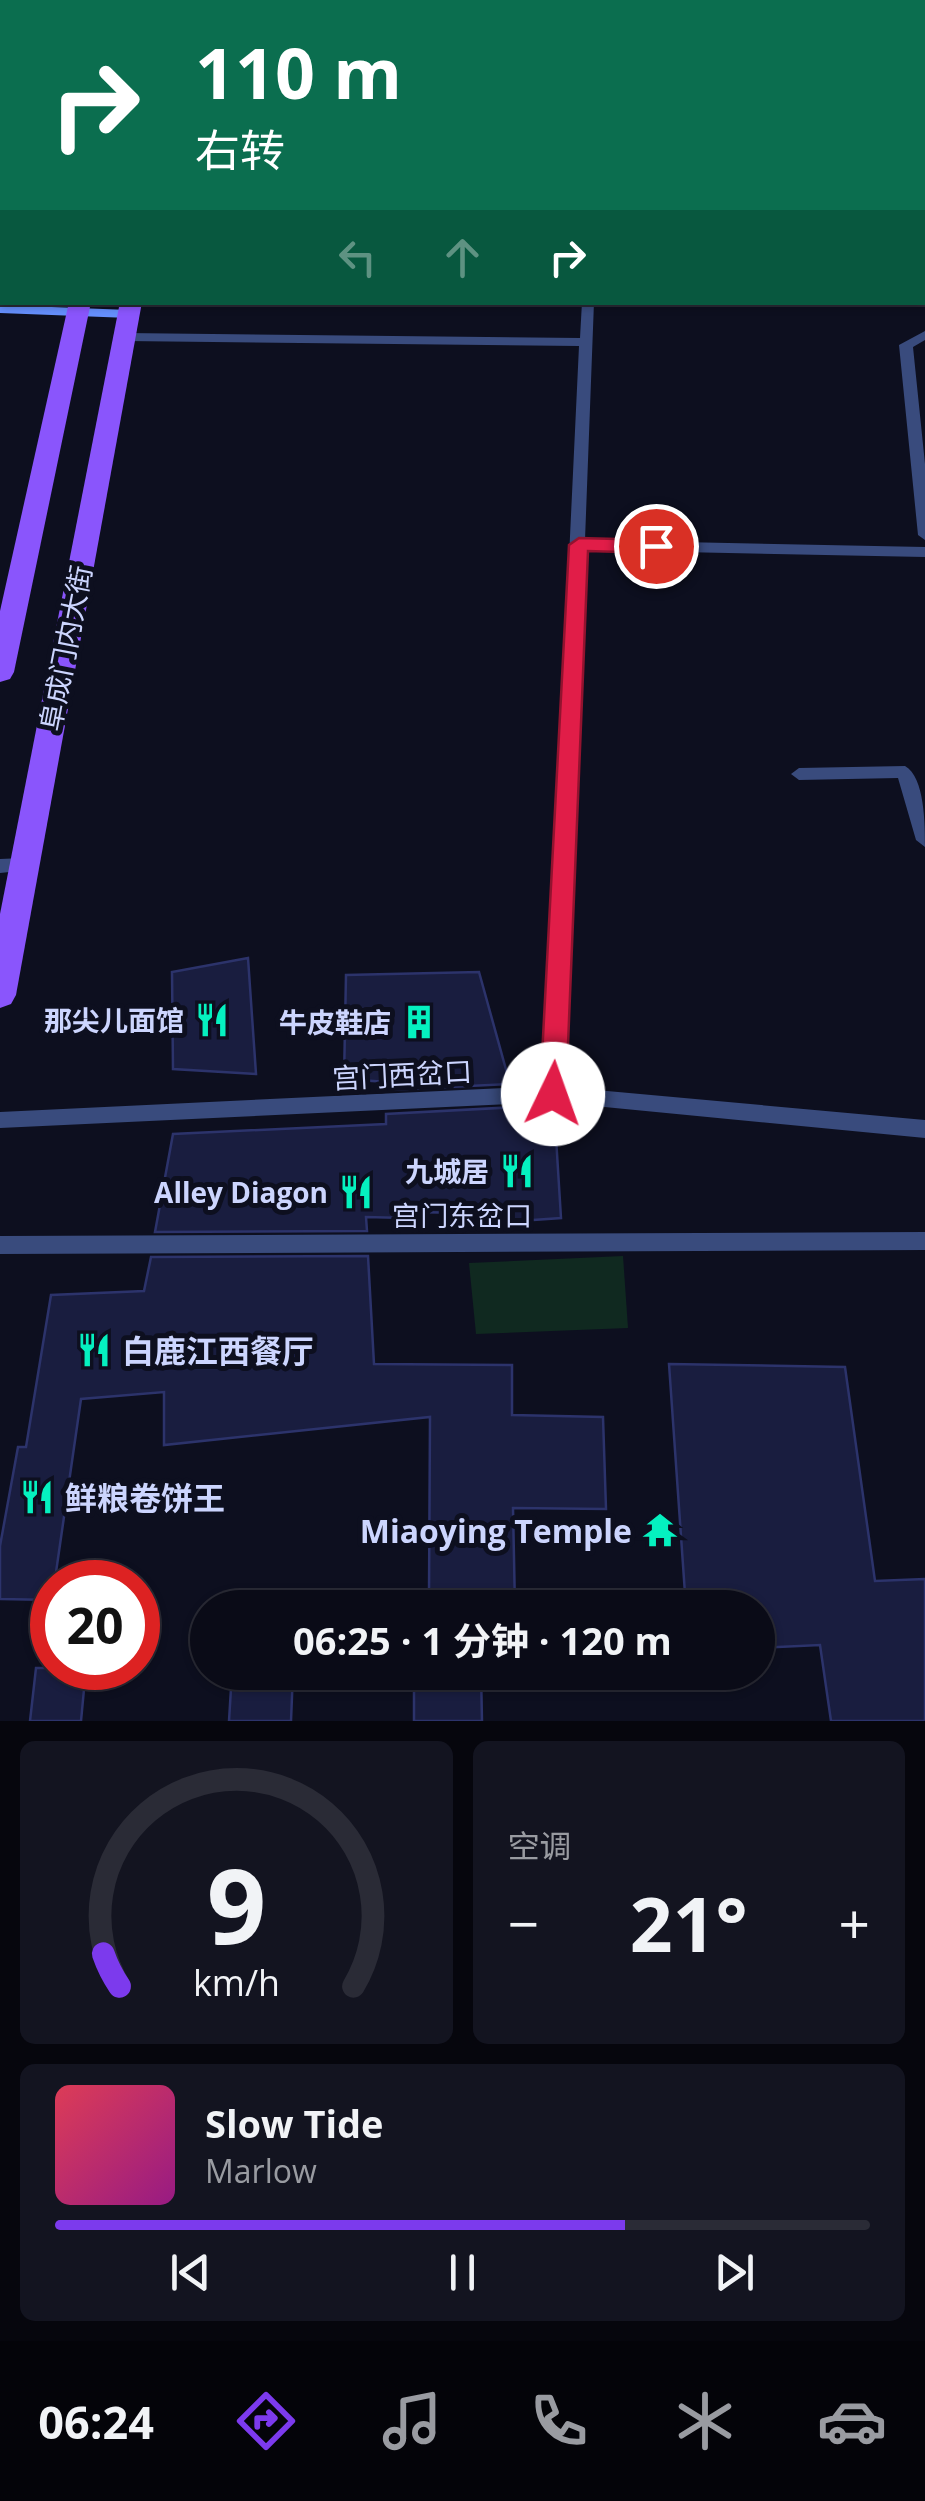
<!DOCTYPE html>
<html lang="zh">
<meta charset="utf-8">
<style>
:root{--surface:#0a0b17;--page:#131420;--text:#f1f3f6;--muted:#999ba1;--line:#2a2b36;--accent:#7c3aed}
body{margin:0;font-family:"Open Sans","Noto Sans SC",sans-serif;background:var(--page);color:var(--text);height:100vh;display:flex;flex-direction:column;font-size:38px;white-space:nowrap}
*{box-sizing:border-box;margin:0}
p{font-size:32px;color:var(--muted)}
.icon{flex:none;width:55px;height:55px;fill:none;stroke:currentColor;stroke-width:2;stroke-linecap:round;stroke-linejoin:round}
.map{position:relative;height:1721px;overflow:hidden}
.side{display:flex;flex-direction:column;gap:20px;padding:20px;background:#06060d;flex:1}
.side>*{flex:none}
.banner{position:absolute;left:0px;top:0px;width:925px;height:305px;box-shadow:0 2px 8px #0004,0 0 0 2px var(--line);background:#0b6e4f;color:#fff;overflow:hidden}
.speed{position:absolute;left:30px;top:1560px;display:flex;gap:20px;font-size:50px;font-weight:700;text-align:center}
.speed>*{display:grid;place-content:center;width:130px;height:130px;border-radius:50%;background:var(--surface);box-shadow:0 2px 8px #0004,0 0 0 2px var(--line);line-height:1}
.speed .limit{border:15px solid #d22;background:#fff;color:#111}
.pin{position:absolute;display:grid;place-items:center;width:85px;height:85px;color:#fff;margin:-42px;border:5px solid #fff;border-radius:50%;box-shadow:0 2px 10px #0007}
.me{position:absolute;width:110px;margin:-55px;rotate:3deg;stroke-linejoin:round;filter:drop-shadow(0 0 8px #0008)}
.turn{display:flex;align-items:center;gap:35px;height:210px;padding:0 30px;font-size:45px}
.turn .icon{width:130px;height:130px;stroke-width:2.5}
.turn b{display:block;font-size:70px;line-height:85px}
.lanes{display:flex;align-items:center;height:95px;padding:0 30px;background:#0003;justify-content:center;gap:50px;direction:ltr}
.lanes .off{opacity:.35}
.big{font-size:75px;font-weight:700;line-height:1.1}
.side .tile{flex:1;display:flex;flex-direction:column;justify-content:center;gap:15px;min-width:0;padding:0 35px;border-radius:15px;background:var(--page)}
.side .dial{align-items:center;gap:0}
.dial svg{height:260px;overflow:visible;fill:none;stroke:var(--line);stroke-width:7;stroke-linecap:round;text-anchor:middle}
.dial text{fill:var(--text);stroke:none}
.song{display:flex;align-items:center;gap:30px}
.cover{width:120px;height:120px;border-radius:15px;background:linear-gradient(135deg,hsl(350 70% 55%),hsl(310 70% 35%))}
.played{height:10px;border-radius:5px;background:linear-gradient(90deg,var(--accent) 70%,var(--line) 70%)}
.keys{display:flex;justify-content:space-around;direction:ltr}
.heat{display:flex;justify-content:space-between;align-items:center;font-size:55px;direction:ltr}
.side .tiles{flex:1;display:grid;gap:20px;grid-template-columns:1fr 1fr}
.tile:last-child{grid-column:span 2}
.trip{position:absolute;left:190px;top:1590px;width:585px;height:100px;border-radius:50px;background:var(--surface);box-shadow:0 2px 8px #0004,0 0 0 2px var(--line);font-weight:700;line-height:100px;text-align:center}
.dock{display:flex;height:160px;justify-content:space-around;align-items:center;background:#040409;color:var(--muted)}
.dock .icon{width:70px;height:70px}
.dock .active{color:var(--accent)}
.dock b{font-size:45px;color:var(--text)}
.map>svg:first-child{display:block}
.green{fill:#102920}
.building{fill:#191d3f;stroke:#2c336b;stroke-width:2.5}
.lines{fill:none;stroke-linecap:round;stroke-linejoin:round}
.service{fill:#394b7d;fill-rule:evenodd}
.secondary{fill:#658ffc;fill-rule:evenodd}
.primary{fill:#8a55fc;fill-rule:evenodd}
.route{fill:#e11d48;stroke:#92132f;stroke-width:2.5}
.labels{text-anchor:middle;dominant-baseline:central;stroke-width:10;stroke-linejoin:round;paint-order:stroke}
.street-label{font-size:28px;fill:#ccd5fe;stroke:#0d0f1f}
.poi-label{font-size:28px;font-weight:bold;fill:#ccd5fe;stroke:#0d0f1f;text-anchor:end}
.near-poi-label{font-size:32px;font-weight:bold;fill:#ccd5fe;stroke:#0d0f1f;text-anchor:start}
</style>
<div class="map">
<svg width="925" height="1721" viewBox="0 0 925 1721">
<rect width="100%" height="100%" fill="#0d0f1f"/>
<!-- green -->
<path class="green" d="M623,1256L628,1328L476,1334L469,1263Z"/>
<!-- building -->
<g class="building">
<path d="M248,958L256,1074L173,1069L172,972Z"/>
<path d="M479,972L510,1084L387,1090V1082L344,1079L346,975Z"/>
<path d="M517,1107L521,1122L555,1121L561,1218L475,1224V1213L405,1212V1218L366,1217L367,1231L155,1232L173,1134L386,1124V1114Z"/>
<path d="M368,1256L374,1364L512,1365V1415L603,1417L606,1509L513,1508L515,1608H413V1596L429,1595L430,1417L164,1445V1392L81,1399L52,1600L0,1599V1546L18,1447H26L51,1295L144,1291L151,1257Z"/>
<path d="M669,1364L845,1367L875,1581L925,1579V1721H831L820,1645L758,1648V1608H686Z"/>
<path d="M36,1668H86L81,1721H30Z"/>
<path d="M232,1672H293L291,1721H229Z"/>
<path d="M414,1672H481L482,1721H414Z"/>
</g>
<g class="lines">
<!-- service -->
<g class="service">
<rect x="603" y="0" width="10" height="2"/>
<path d="M860,0H870L871,2H861Z"/>
<rect x="922" y="100" width="3" height="6"/>
<path d="M922,257L925,258V275L922,274Z"/>
<path d="M582,302H594L585,540L925,547V557L585,550L563,1087L925,1120V1138L553,1102L0,1128V1112L544,1086L579,346L125,341L118,337L125,333L580,338Z"/>
<path d="M925,331V340L913,347L925,464V540L918,535L899,345Z"/>
<path d="M905,766C925,777 925,825 925,847L916,840L898,778L799,780L791,774L799,768Z"/>
<path d="M23,858L29,860L32,865L29,870L0,873V859Z"/>
<path d="M925,1232V1250L0,1254V1236Z"/>
</g>
<!-- secondary -->
<path class="secondary" d="M0,305L129,310L136,314L129,318L0,313Z"/>
<!-- primary -->
<g class="primary">
<rect x="185" y="0" width="18" height="2"/>
<path d="M69,302H91L14,672L10,679L0,682V611Z"/>
<path d="M120,302H142L16,995L11,1004L0,1008V914Z"/>
</g>
</g>
<!-- route -->
<path class="route" d="M579,538L656,540L666,546L656,553L588,551L566,1094L562,1102L553,1105L544,1102L540,1094L569,545Z"/>
<!-- icons -->
<defs>
<g id="restaurant-bare" transform="scale(2.7)"><path d="M-5-6h1v4h1v-4h1v4h1v-4h1v5L-1.5 .5V6h-2V.5L-5-1ZM5-6V6H3V1.5H1.5Q1.5-4 5-6Z" fill="#05f1c0" stroke="#0d0f1f" stroke-width="2.5" paint-order="stroke"/></g>
<g id="building-bare" transform="scale(2.7)"><path d="M-4-6H4V6H1V3H-1V6H-4ZM-2.5-4.3h1.7v1.8h-1.7ZM.8-4.3h1.7v1.8H.8ZM-2.5-1h1.7V.8h-1.7ZM.8-1h1.7V.8H.8Z" fill="#05f1c0" stroke="#0d0f1f" stroke-width="2.5" paint-order="stroke"/></g>
<g id="temple-bare" transform="scale(2.7)"><path d="M0-6L5-2H3V0L6.5 2.5H4V6H1.5V3h-3V6H-4V2.5H-6.5L-3 0V-2H-5Z" fill="#05f1c0" stroke="#0d0f1f" stroke-width="2.5" paint-order="stroke"/></g>
</defs>
<g fill-rule="evenodd">
<use href="#restaurant-bare" x="212" y="1020"/>
<use href="#building-bare" x="419" y="1022"/>
<use href="#restaurant-bare" x="517" y="1171"/>
<use href="#restaurant-bare" x="356" y="1192"/>
<use href="#restaurant-bare" x="94" y="1350"/>
<use href="#restaurant-bare" x="37" y="1497"/>
<use href="#temple-bare" x="660" y="1530"/>
</g>
<g class="labels">
<!-- street labels -->
<g class="street-label">
<text transform="translate(65 648) rotate(-79)">阜成门内大街</text>
<text transform="translate(402 1074) rotate(-3)">宫门西岔口</text>
<text x="462" y="1215">宫门东岔口</text>
</g>
<!-- poi labels -->
<g class="poi-label">
<text x="184" y="1020">那尖儿面馆</text>
<text x="391" y="1022">牛皮鞋店</text>
<text x="489" y="1171">九城居</text>
<text x="328" y="1192">Alley Diagon</text>
</g>
<!-- near-poi labels -->
<g class="near-poi-label">
<text x="122" y="1350">白鹿江西餐厅</text>
<text x="65" y="1497">鲜粮卷饼王</text>
<text x="632" y="1530" text-anchor="end">Miaoying Temple</text>
</g>
</g>
</svg>
<div class="speed"><div class="limit">20</div></div>
<div class="pin" style="left:656px;top:546px;background:#d93025"><svg class="icon" aria-label="arrive" viewBox="0 0 24 24"><path d="M6 21V4h12l-3 4 3 4H6"/></svg></div>
<svg class="me" style="left:553px;top:1094px" viewBox="-20 -20 40 40"><circle r="19" fill="#fff"/><path d="M0-13L10 11 0 6-10 11z" fill="#e11d48"/></svg>
<div class="trip">06:25 · 1 分钟 · 120 m</div>
<div class="banner">
<div class="turn"><svg class="icon" aria-label="right" viewBox="0 0 24 24"><path d="M7 20v-9h11M14 6l5 5-5 5"/></svg><div><b>110 m</b>右转</div></div>
<div class="lanes"><svg class="icon off" aria-label="left" viewBox="0 0 24 24"><path d="M17 20v-9H6M10 6l-5 5 5 5"/></svg><svg class="icon off" aria-label="ahead" viewBox="0 0 24 24"><path d="M12 20V5M6 11l6-6 6 6"/></svg><svg class="icon" aria-label="right" viewBox="0 0 24 24"><path d="M7 20v-9h11M14 6l5 5-5 5"/></svg></div>
</div>
</div>
<section class="side">
<div class="tiles">
<div class="tile dial"><svg viewBox="0 0 100 80">
<path d="M14 69A42 42 0 1 1 86 69"/>
<path d="M14 69A42 42 0 0 1 9 59" stroke="#7c3aed"/>
<text x="50" y="56" font-size="32" font-weight="700">9</text>
<text x="50" y="72" font-size="11">km/h</text>
</svg></div>
<div class="tile"><p>空调</p>
<div class="heat"><a>−</a><b class="big">21°</b><a>+</a></div>
</div>
<div class="tile">
<div class="song"><i class="cover"></i><div><b>Slow Tide</b><p>Marlow</p></div></div>
<div class="played"></div>
<div class="keys"><svg class="icon" aria-label="previous" viewBox="0 0 24 24"><path d="M18 5L8 12l10 7zM5 5v14"/></svg><svg class="icon" aria-label="pause" viewBox="0 0 24 24"><path d="M8 5v14M16 5v14"/></svg><svg class="icon" aria-label="next" viewBox="0 0 24 24"><path d="M6 5l10 7-10 7zM19 5v14"/></svg></div>
</div>
</div>
</section>
<nav class="dock">
<b>06:24</b>
<svg class="icon active" aria-label="directions" viewBox="0 0 24 24"><path d="M12 3l9 9-9 9-9-9zM9 14v-3h6M13 9l2 2-2 2"/></svg>
<svg class="icon" aria-label="music" viewBox="0 0 24 24"><path d="M9 18V5l10-2v13"/><circle cx="6" cy="18" r="3"/><circle cx="16" cy="16" r="3"/></svg>
<svg class="icon" aria-label="phone" viewBox="0 0 24 24"><path d="M5 4h4l2 5-3 2q2 4 5 5l2-3 5 2v4C11 20 4 13 5 4z"/></svg>
<svg class="icon" aria-label="climate" viewBox="0 0 24 24"><path d="M12 3v18M4 7l16 10M4 17L20 7"/></svg>
<svg class="icon" aria-label="car" viewBox="0 0 24 24"><path d="M5 17H2v-5l4-1 3-4h7l3 4 3 1v5h-3M9 17h6M6 11h13"/><circle cx="7" cy="17" r="2"/><circle cx="17" cy="17" r="2"/></svg>
</nav>
